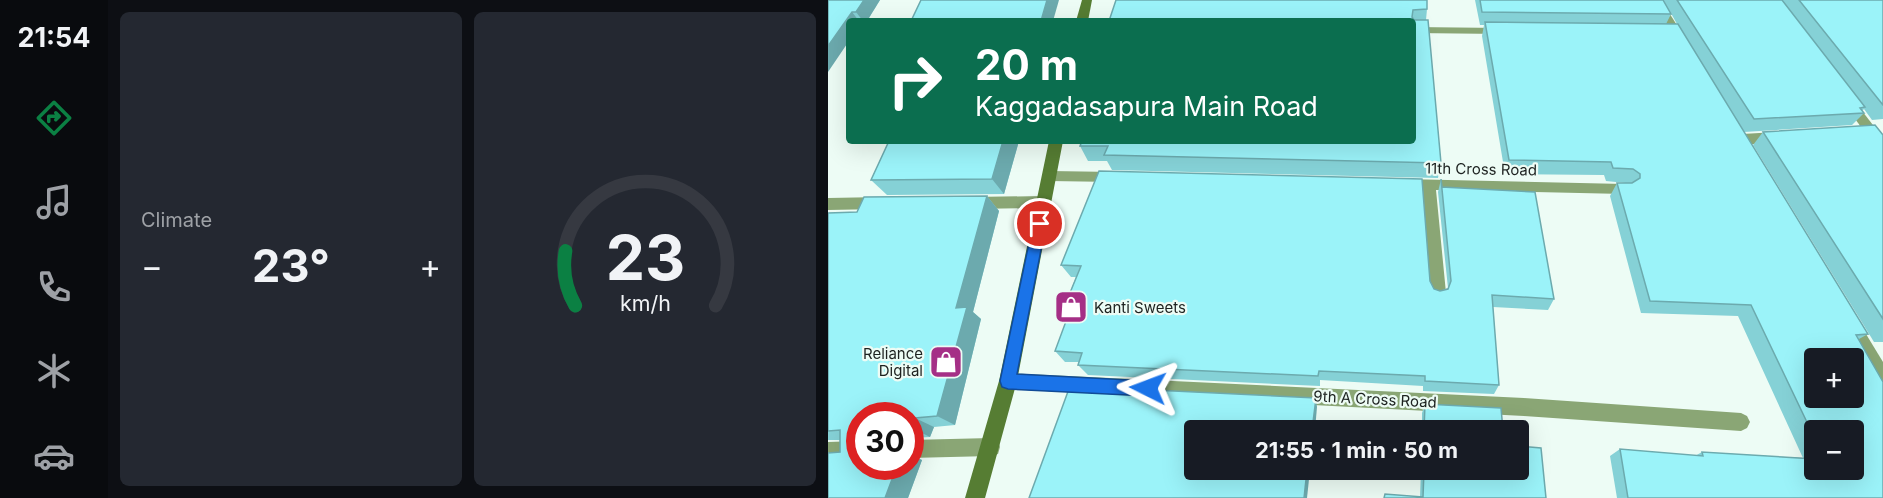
<!DOCTYPE html>
<meta charset="utf-8">
<style>
:root{--surface:#171b24;--page:#242831;--text:#f1f3f6;--muted:#9ea1a6;--line:#363941;--accent:#0b8043}
body{margin:0;font-family:Inter,sans-serif;background:var(--page);color:var(--text);height:100vh;display:flex;flex-direction:column;font-size:22px;white-space:nowrap}
*{box-sizing:border-box;margin:0}
p{font-size:20px;color:var(--muted)}
.icon{flex:none;width:33px;height:33px;fill:none;stroke:currentColor;stroke-width:2;stroke-linecap:round;stroke-linejoin:round}
.map{position:relative;flex:1;overflow:hidden}
.details{display:flex;flex-direction:column;gap:12px;padding:12px;background:#0d0f14;width:720px}
.details>*{flex:none}
.top-card{position:absolute;left:18px;top:18px;width:570px;height:126px;border-radius:6px;box-shadow:0 6px 24px #0002;background:#0b6e4f;color:#fff;overflow:hidden}
.fabs{position:absolute;left:976px;top:348px;display:grid;gap:12px}
.fabs a{display:grid;place-items:center;width:60px;height:60px;border-radius:6px;background:var(--surface);box-shadow:0 6px 24px #0002;font-size:30px}
.speed{position:absolute;left:18px;top:402px;display:flex;gap:12px;font-size:30px;font-weight:700;text-align:center}
.speed>*{display:grid;place-content:center;width:78px;height:78px;border-radius:50%;background:var(--surface);box-shadow:0 6px 24px #0002;line-height:1}
.speed .limit{border:9px solid #d22;background:#fff;color:#111}
.pin{position:absolute;display:grid;place-items:center;width:51px;height:51px;color:#fff;margin:-26px;border:3px solid #fff;border-radius:50%;box-shadow:0 2px 6px #0007}
.me{position:absolute;width:66px;margin:-33px;rotate:273deg;stroke-linejoin:round;filter:drop-shadow(0 0 4px #0008)}
.turn{display:flex;align-items:center;gap:21px;height:126px;padding:0 30px;font-size:27px}
.turn .icon{width:78px;height:78px;stroke-width:2.5}
.turn b{display:block;font-size:42px;line-height:51px}
.big{font-size:45px;font-weight:700;line-height:1.1}
.details .widget{flex:1;display:flex;flex-direction:column;justify-content:center;gap:9px;min-width:0;padding:0 21px;border-radius:9px;background:var(--page)}
.details .dial{align-items:center;gap:0}
.dial svg{height:156px;overflow:visible;fill:none;stroke:var(--line);stroke-width:7;stroke-linecap:round;text-anchor:middle}
.dial text{fill:var(--text);stroke:none}
.heat{display:flex;justify-content:space-between;align-items:center;font-size:33px;direction:ltr}
.details .tiles{flex:1;display:grid;gap:12px;grid-template-columns:repeat(2,1fr)}
.trip{position:absolute;left:356px;top:420px;width:345px;height:60px;border-radius:6px;background:var(--surface);box-shadow:0 6px 24px #0002;font-weight:700;line-height:60px;text-align:center}
main{display:flex;flex:1;min-height:0}
.menu{display:flex;flex-direction:column;width:108px;justify-content:space-around;align-items:center;background:#090b0e;color:var(--muted)}
.menu .icon{width:42px;height:42px}
.menu .on{color:var(--accent)}
.menu b{font-size:27px;color:var(--text)}
.map>svg:first-child{display:block}
.lines{fill:none;stroke-linecap:round;stroke-linejoin:round}
.minor{fill:#8aa675;fill-rule:evenodd}
.secondary{fill:#567d33;fill-rule:evenodd}
.wall{fill:#85d1d6;fill-rule:evenodd}
.shaded-wall{fill:#6caaae}
.building{fill:#9bf3f9;stroke:#6caaae;stroke-width:1.5;fill-rule:evenodd}
.route{fill:#1a73e8;stroke:#114b97;stroke-width:1.5}
.labels{text-anchor:middle;dominant-baseline:central;stroke-width:4.5;stroke-linejoin:round;paint-order:stroke}
.street-label{font-size:15px;fill:#1d2220;stroke:#edfcf5}
.poi-label{font-size:15px;fill:#1d2220;stroke:#edfcf5;text-anchor:start}
</style>
<main>
<nav class="menu">
<b>21:54</b>
<svg class="icon on" aria-label="directions" viewBox="0 0 24 24"><path d="M12 3l9 9-9 9-9-9zM9 14v-3h6M13 9l2 2-2 2"/></svg>
<svg class="icon" aria-label="music" viewBox="0 0 24 24"><path d="M9 18V5l10-2v13"/><circle cx="6" cy="18" r="3"/><circle cx="16" cy="16" r="3"/></svg>
<svg class="icon" aria-label="phone" viewBox="0 0 24 24"><path d="M5 4h4l2 5-3 2q2 4 5 5l2-3 5 2v4C11 20 4 13 5 4z"/></svg>
<svg class="icon" aria-label="climate" viewBox="0 0 24 24"><path d="M12 3v18M4 7l16 10M4 17L20 7"/></svg>
<svg class="icon" aria-label="car" viewBox="0 0 24 24"><path d="M5 17H2v-5l4-1 3-4h7l3 4 3 1v5h-3M9 17h6M6 11h13"/><circle cx="7" cy="17" r="2"/><circle cx="17" cy="17" r="2"/></svg>
</nav>
<section class="details">
<div class="tiles">
<div class="widget"><p>Climate</p>
<div class="heat"><a>−</a><b class="big">23°</b><a>+</a></div>
</div>
<div class="widget dial"><svg viewBox="0 0 100 80">
<path d="M14 69A42 42 0 1 1 86 69"/>
<path d="M14 69A42 42 0 0 1 9 41" stroke="#0b8043"/>
<text x="50" y="56" font-size="32" font-weight="700">23</text>
<text x="50" y="72" font-size="11">km/h</text>
</svg></div>
</div>
</section>
<div class="map">
<svg width="1055" height="498" viewBox="0 0 1055 498">
<rect width="100%" height="100%" fill="#edfcf5"/>
<g class="lines">
<!-- minor -->
<g class="minor">
<path d="M823,0H833L859,41L857,44H849Z"/>
<path d="M585,27L674,28L680,31L674,34L585,33Z"/>
<path d="M1020,97L1024,98L1055,138V152L1050,150L1016,104L1014,101Z"/>
<path d="M949,132L956,137C948,145 915,147 907,139L914,134Z"/>
<path d="M221,171L287,172L294,177L287,182L221,181L214,176Z"/>
<path d="M575,179L796,184L803,189L796,194L608,190L618,293L616,298L610,300L604,298L602,293L594,190L570,188L568,184Z"/>
<path d="M216,196L221,198L223,202L221,206L216,208L144,209L139,207L137,203L139,199L144,197Z"/>
<path d="M54,197L59,199L61,203L59,207L54,209L0,210V198Z"/>
<path d="M1021,314L1027,316L1055,362V386L1049,384L1015,326L1013,321L1015,316Z"/>
<path d="M180,373L696,398L913,413L919,416L922,422L919,428L913,431L696,416L180,389L174,387L171,381L174,375Z"/>
<path d="M163,438L170,440L172,447L170,454L163,456L82,458V440Z"/>
<path d="M32,441V459L0,460V442Z"/>
</g>
<!-- secondary -->
<g class="secondary">
<path d="M254,0H264L260,21H248Z"/>
<path d="M221,141H235L189,381L157,498H137L171,381Z"/>
</g>
</g>
<!-- wall -->
<g class="wall">
<path d="M0,0H52L39,21H21Z"/>
<path d="M647,0H1055V119L1044,120L1036,109L1034,111L1036,113L1024,125L916,132L1040,334L1031,339L1055,498H789L782,456L792,449L867,456L874,452L975,458L910,316L813,313L782,196L789,183H798L778,181L776,175L677,174L654,36L656,25H652ZM840,8L849,24H838L843,14ZM987,430L1026,470H987Z"/>
<path d="M599,9L598,20L613,163L610,178L284,170L279,161H260L252,146L585,141L281,21Z"/>
<path d="M935,132L1055,135V342H1046L925,145Z"/>
<path d="M61,141H191L176,194L59,195L43,180Z"/>
<path d="M613,179L614,187L726,299L720,310L665,307L671,385L666,394L595,391V386L492,380V386L260,375L250,365L251,362H237L227,351L242,311L237,305L248,277H243L233,265L602,281L606,289L612,291L620,288L610,192Z"/>
<path d="M159,196L171,211L145,312L153,319L127,425L106,427L102,437L82,438V416H32V466H82V455L94,460L80,498H0V453L12,452V440H0V213L29,212L36,197Z"/>
<path d="M597,404L675,430H594V413Z"/>
<path d="M593,470H690L718,498H556L557,494L592,497Z"/>
</g>
<!-- shaded-wall -->
<g class="shaded-wall">
<path d="M36,0H52L39,21H35L28,12Z"/>
<path d="M219,0H231L225,21H213Z"/>
<path d="M24,12L31,21H21V41L0,72V46Z"/>
<path d="M175,141H191L176,194L164,179Z"/>
<path d="M159,196L171,211L145,312L153,319L127,425L109,416L128,308Z"/>
<path d="M488,398L489,407L487,430H484Z"/>
<path d="M87,418L106,427L102,437L84,428Z"/>
<path d="M82,455L94,460L80,498H57L69,466H82Z"/>
<path d="M479,470H482L479,498H476Z"/>
</g>
<!-- building -->
<g class="building">
<path d="M0,0H36L28,12H24L0,46Z"/>
<path d="M93,0H219L213,21H83Z"/>
<path d="M288,0H599V9L585,10L584,17L586,20H600L613,163L276,155L280,146H252L254,141H585V21H281Z"/>
<path d="M652,0H835L843,14L654,12Z"/>
<path d="M849,0H954L1037,107L1032,108L1036,113L926,119Z"/>
<path d="M971,0H1055V105Z"/>
<path d="M657,22L850,24L1040,334L1028,335L1055,382V498H800L792,449L875,456L874,452L987,459V470H1026V430H987V439L923,305L822,301L789,183H804L812,178V174L805,169L785,168L783,162L681,160ZM987,358H1026V398H987Z"/>
<path d="M1047,125L1055,135V319L935,132Z"/>
<path d="M61,141H175L164,179L43,180Z"/>
<path d="M271,171L594,179L602,281L606,289L612,291L620,289L623,281L613,179L614,187L707,192L726,299L664,295L671,385L597,381V376L491,371L490,376L250,365L254,353L227,351L244,305H237L253,266L233,265Z"/>
<path d="M159,196L128,308L139,307L109,416L87,418L84,428H82V416H32V466H69L57,498H0V453L12,452V430L0,431V213L29,212L36,197Z"/>
<path d="M242,386L488,398L484,430H366V470H479L476,498H201Z"/>
<path d="M597,404L673,408L675,430H596Z"/>
<path d="M690,446L713,448L718,498H556L557,494L595,497L596,470H690Z"/>
</g>
<!-- route -->
<path class="route" d="M212,219L218,224L189,374L320,381L326,383L328,388L326,394L320,396L180,389L174,387L172,381L205,224Z"/>
<!-- icons -->
<defs>
<g id="shop-square" transform="scale(1.725)"><rect x="-9" y="-9" width="18" height="18" rx="4" fill="#a52f86" stroke="#edfcf5"/><path d="M-5-2.5h2.3a2.7 3.5 0 0 1 5.4 0H5L5.5 6h-11ZM-1.5-2.5h3a1.5 2.3 0 0 0-3 0Z" fill="#fff"/></g>
</defs>
<g fill-rule="evenodd">
<use href="#shop-square" x="243" y="307"/>
<use href="#shop-square" x="118" y="362"/>
</g>
<g class="labels">
<!-- street labels -->
<g class="street-label">
<text transform="translate(653 169) rotate(1)">11th Cross Road</text>
<text transform="translate(547 399) rotate(3)">9th A Cross Road</text>
</g>
<!-- poi labels -->
<g class="poi-label">
<text x="266" y="307">Kanti Sweets</text>
<text x="95" y="353" text-anchor="end">Reliance<tspan x="95" dy="17">Digital</tspan></text>
</g>
</g>
</svg>
<div class="fabs">
<a>+</a>
<a>−</a>
</div>
<div class="speed"><div class="limit">30</div></div>
<div class="pin" style="left:212px;top:224px;background:#d93025"><svg class="icon" aria-label="arrive" viewBox="0 0 24 24"><path d="M6 21V4h12l-3 4 3 4H6"/></svg></div>
<svg class="me" style="left:320px;top:388px" viewBox="-20 -20 40 40"><path d="M0-17L14 15 0 8-14 15z" fill="#1a73e8" stroke="#fff" stroke-width="4"/></svg>
<div class="trip">21:55 · 1 min · 50 m</div>
<div class="top-card">
<div class="turn"><svg class="icon" aria-label="right" viewBox="0 0 24 24"><path d="M7 20v-9h11M14 6l5 5-5 5"/></svg><div><b>20 m</b>Kaggadasapura Main Road</div></div>
</div>
</div>
</main>
